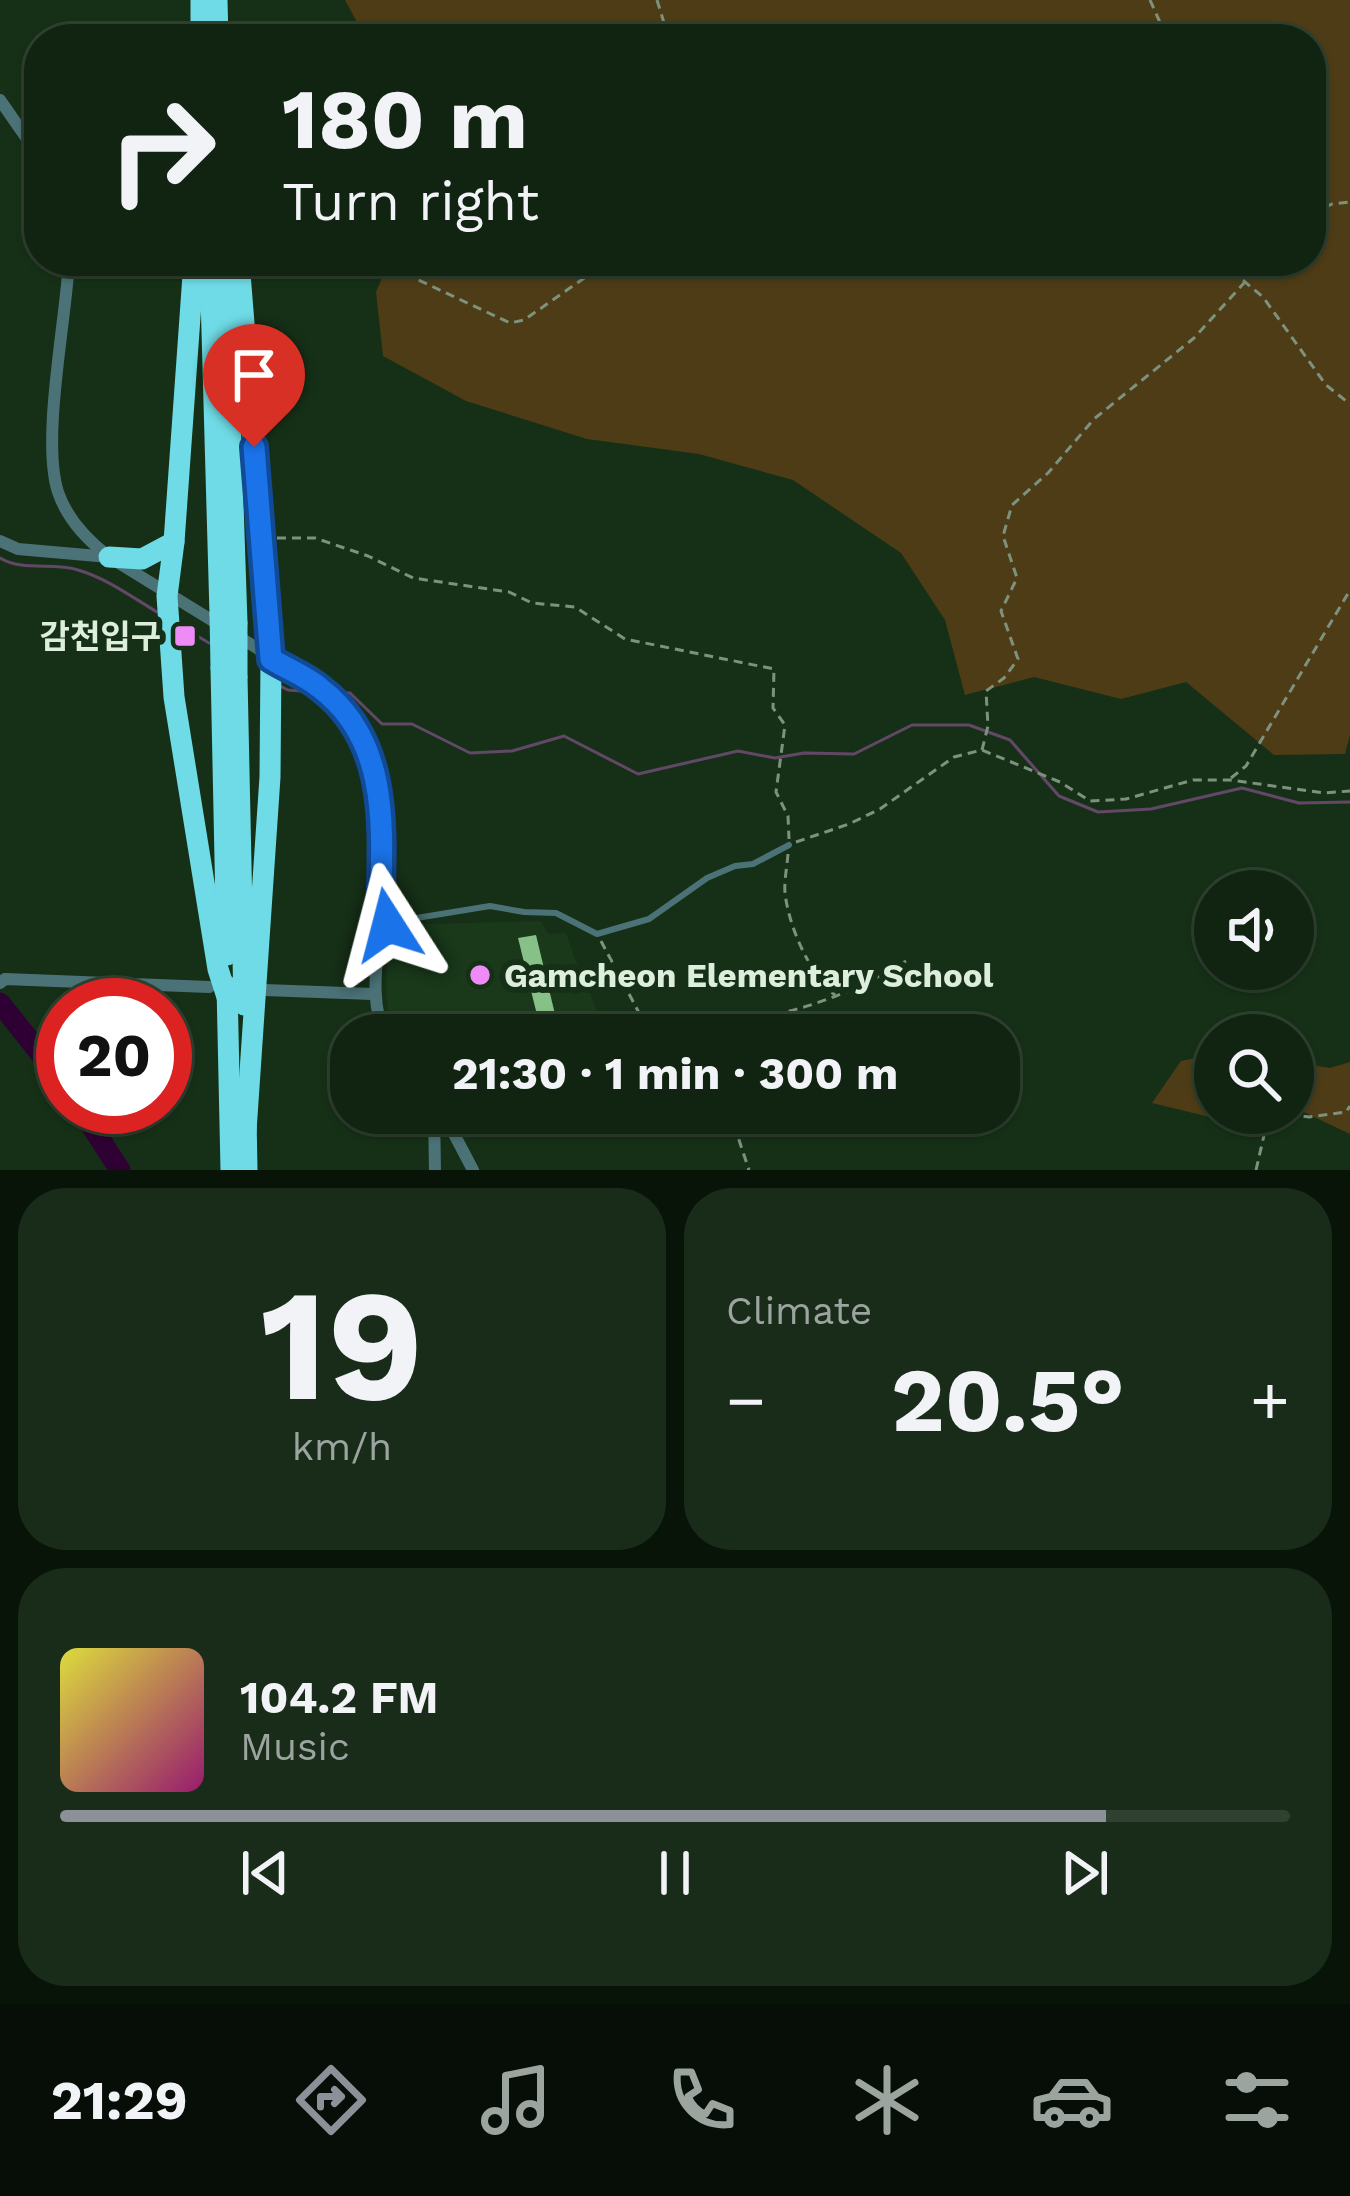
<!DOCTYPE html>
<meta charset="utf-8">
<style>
:root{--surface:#102411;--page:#192c1a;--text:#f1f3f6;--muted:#9ca49f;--line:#304131;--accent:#8c9099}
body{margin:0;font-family:"Work Sans","Noto Sans KR",sans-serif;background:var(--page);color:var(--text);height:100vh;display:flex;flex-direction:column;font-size:45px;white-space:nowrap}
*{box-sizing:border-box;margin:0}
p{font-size:39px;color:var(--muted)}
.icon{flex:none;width:66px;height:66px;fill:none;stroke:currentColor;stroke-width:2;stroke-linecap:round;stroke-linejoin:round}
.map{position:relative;height:1170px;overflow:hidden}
.panel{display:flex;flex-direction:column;gap:18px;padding:18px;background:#091409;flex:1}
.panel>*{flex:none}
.top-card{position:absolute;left:24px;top:24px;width:1302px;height:252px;border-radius:48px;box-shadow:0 3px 9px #0004,0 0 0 3px var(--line);background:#102411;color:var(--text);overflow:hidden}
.controls{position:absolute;left:1194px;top:870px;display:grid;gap:24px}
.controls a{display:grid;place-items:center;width:120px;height:120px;border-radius:50%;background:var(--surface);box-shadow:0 3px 9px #0004,0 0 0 3px var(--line);font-size:60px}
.speed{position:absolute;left:36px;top:978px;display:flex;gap:24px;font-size:60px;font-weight:700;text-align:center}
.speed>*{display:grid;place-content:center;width:156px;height:156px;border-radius:50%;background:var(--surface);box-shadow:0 3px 9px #0004,0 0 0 3px var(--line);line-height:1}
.speed .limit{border:18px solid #d22;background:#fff;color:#111}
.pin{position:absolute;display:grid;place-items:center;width:102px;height:102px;color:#fff;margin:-123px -51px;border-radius:50% 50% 50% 0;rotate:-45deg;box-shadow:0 0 12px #0007}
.pin .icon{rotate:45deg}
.me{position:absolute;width:132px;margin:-66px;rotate:351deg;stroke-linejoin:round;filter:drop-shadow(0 0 9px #0008)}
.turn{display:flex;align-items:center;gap:42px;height:252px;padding:0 60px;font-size:54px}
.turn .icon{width:156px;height:156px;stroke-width:2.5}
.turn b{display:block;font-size:84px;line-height:102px}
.big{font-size:90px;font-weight:700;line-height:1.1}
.panel .tile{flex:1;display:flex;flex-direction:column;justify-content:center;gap:18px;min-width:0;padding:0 42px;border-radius:48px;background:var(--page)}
.panel .dial{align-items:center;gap:0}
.dial b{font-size:156px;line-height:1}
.song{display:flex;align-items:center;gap:36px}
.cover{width:144px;height:144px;border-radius:18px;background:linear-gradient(135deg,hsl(60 70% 55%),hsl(320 70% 35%))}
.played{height:12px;border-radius:6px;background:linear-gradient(90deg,var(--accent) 85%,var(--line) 85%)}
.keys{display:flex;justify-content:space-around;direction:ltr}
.heat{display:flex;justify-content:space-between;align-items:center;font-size:66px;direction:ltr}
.panel .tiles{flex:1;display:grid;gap:18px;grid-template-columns:1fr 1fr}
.tile:last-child{grid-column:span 2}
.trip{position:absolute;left:330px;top:1014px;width:690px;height:120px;border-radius:48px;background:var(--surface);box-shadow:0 3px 9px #0004,0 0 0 3px var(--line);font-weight:700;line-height:120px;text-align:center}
.dock{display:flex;height:192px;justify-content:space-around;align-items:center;background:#060e07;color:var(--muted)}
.dock .icon{width:84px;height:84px}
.dock .active{color:var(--accent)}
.dock b{font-size:54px;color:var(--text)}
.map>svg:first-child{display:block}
.built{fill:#19391a}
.green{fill:#4d3c16}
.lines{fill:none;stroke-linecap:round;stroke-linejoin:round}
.stream{stroke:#634766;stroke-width:3}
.river{stroke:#2e0033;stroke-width:21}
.building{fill:#88c188}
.path{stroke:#7d927d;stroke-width:3;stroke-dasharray:9 6;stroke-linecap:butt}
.lane{stroke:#4b7377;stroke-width:6}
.street{stroke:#4b7377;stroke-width:12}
.highway{stroke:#6fdbe6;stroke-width:21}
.highway-bridge{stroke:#6fdbe6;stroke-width:21}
.route-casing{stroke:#114b97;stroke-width:30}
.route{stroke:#1a73e8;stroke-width:21}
.poi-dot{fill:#ef8bf7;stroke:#163017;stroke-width:4.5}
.labels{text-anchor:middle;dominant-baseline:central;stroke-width:12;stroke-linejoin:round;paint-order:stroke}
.poi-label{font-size:33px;font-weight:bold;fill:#deeedd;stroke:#163017;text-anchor:end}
</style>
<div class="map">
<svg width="1350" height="1170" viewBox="0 0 1350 1170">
<rect width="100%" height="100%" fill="#163017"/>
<!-- built -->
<path class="built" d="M541,921L548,934L566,933L580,973L568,978L570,987L573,994L589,990L601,1023V1035H390L386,987L389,939L397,925Z"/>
<!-- green -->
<g class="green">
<path d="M345,0H1350V735L1345,754L1274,755L1186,682L1121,699L1034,677L965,695L945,620L901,553L793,480L699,454L587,439L466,401L383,356L376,292L389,261H1311V39H366Z"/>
<path d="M1215,1054V1113H1260L1222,1120L1152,1103L1181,1061Z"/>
<path d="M1293,1062L1330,1068L1350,1062V1134L1293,1107Z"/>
</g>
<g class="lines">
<!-- stream -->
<g class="stream">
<path d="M0,558C23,572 53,562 78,570C106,578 132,597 157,612"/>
<path d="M181,626L209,643"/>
<path d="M278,685L288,690L315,692"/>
<path d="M331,692L350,693L382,724H412L470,753L512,751L564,736L638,774L738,751L775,758L804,753L854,754L912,725H969L1010,740L1059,796L1098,812L1151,809L1242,788L1299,803L1350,802"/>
</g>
<!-- river -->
<g class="river">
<path d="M0,1003L63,1082"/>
<path d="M79,1107L120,1170"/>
</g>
</g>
<!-- building -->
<path class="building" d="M536,935L560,1035H542L518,938Z"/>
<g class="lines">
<!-- path -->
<g class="path">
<path d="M657,0L669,39"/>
<path d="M1150,0L1162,27L1174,39"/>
<path d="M1311,214L1332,204L1350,202"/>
<path d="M378,261L510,323L524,320L590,274L622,261"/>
<path d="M1220,261L1263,297L1326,385L1350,404"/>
<path d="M277,538H315L368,556L413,578L509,592L532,603L575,607L625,639L774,669L773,708L785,725L776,792L788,816L789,839"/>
<path d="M982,750L988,726L986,691L1004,678L1018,659L1001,611L1017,578L1003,536L1012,505L1048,473L1094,419L1194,338L1264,261"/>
<path d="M1231,778L1246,766L1350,590"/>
<path d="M796,842L849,824L880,809L954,757L982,750L1060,782L1090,801L1126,799L1193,780H1230L1324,793L1350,791"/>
<path d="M788,854C787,867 784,881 785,893C789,927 809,973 835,995"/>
<path d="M601,941L646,1026C750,1024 815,1015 906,961"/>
<path d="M734,1125L749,1170"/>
<path d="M1256,1170L1268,1118L1282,1113L1309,1117L1346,1112L1350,1106"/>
</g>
<!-- lane -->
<path class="lane" d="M380,924L490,906L524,912L556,913L597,934L649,919L707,878L735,866L753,864L789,845"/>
<!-- street -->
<g class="street">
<path d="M0,100L39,156"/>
<path d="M69,261C66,320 41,440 58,492C67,519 86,539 108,556"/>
<path d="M0,541L18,549L109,557L320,687C374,740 382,783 381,857C380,882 381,908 379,933C376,969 371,1001 384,1035"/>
<path d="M0,983L5,979L209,987"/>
<path d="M264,990L373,994"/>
<path d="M434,1113L435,1170"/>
<path d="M443,1113L473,1170"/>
</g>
<!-- highway -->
<g class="highway">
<path d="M201,0V39"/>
<path d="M217,0L218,39"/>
<path d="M194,261L174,542L167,596L174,697L218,969L227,997"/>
<path d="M210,261L220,614"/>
<path d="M239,261L271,659L270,777L246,1131"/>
<path d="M225,264L237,623"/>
<path d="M109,557L142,559L174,542"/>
<path d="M221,668L227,955"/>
<path d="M237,677L243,959"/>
<path d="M227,986L231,1170"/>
<path d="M246,1117L247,1170"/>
</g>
<!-- highway-bridge -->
<g class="highway-bridge">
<path d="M220,614L221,668"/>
<path d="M237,677V623"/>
<path d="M243,959L244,1005"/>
</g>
</g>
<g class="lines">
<!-- route casing -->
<g class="route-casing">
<path id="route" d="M254,447L271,659C287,669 306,676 320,688C395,745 381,841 380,924L388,925"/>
</g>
<!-- route -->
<use href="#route" class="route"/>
</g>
<!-- markers -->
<g class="poi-dot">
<rect x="173" y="624" width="24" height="24" rx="6"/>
<circle cx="480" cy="975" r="12"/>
</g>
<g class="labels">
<!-- poi labels -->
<g class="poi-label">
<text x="161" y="636">감천입구</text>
<text x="504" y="975" text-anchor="start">Gamcheon Elementary School</text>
</g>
</g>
</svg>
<div class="controls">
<a><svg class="icon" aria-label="sound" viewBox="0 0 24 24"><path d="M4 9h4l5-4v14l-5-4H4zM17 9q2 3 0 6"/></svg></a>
<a><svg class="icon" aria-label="search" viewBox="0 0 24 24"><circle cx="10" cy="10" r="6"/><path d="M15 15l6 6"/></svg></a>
</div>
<div class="speed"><div class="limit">20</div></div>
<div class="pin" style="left:254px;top:447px;background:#d93025"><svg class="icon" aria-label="arrive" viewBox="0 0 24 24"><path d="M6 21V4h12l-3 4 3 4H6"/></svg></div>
<svg class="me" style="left:388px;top:925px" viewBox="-20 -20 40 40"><path d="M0-17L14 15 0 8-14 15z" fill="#1a73e8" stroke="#fff" stroke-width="4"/></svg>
<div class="trip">21:30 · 1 min · 300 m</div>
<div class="top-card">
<div class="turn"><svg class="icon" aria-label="right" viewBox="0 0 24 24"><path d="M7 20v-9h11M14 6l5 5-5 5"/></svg><div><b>180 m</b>Turn right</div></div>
</div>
</div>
<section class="panel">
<div class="tiles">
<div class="tile dial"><b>19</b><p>km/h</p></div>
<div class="tile"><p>Climate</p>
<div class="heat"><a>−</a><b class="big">20.5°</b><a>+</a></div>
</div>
<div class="tile">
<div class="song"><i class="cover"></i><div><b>104.2 FM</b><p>Music</p></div></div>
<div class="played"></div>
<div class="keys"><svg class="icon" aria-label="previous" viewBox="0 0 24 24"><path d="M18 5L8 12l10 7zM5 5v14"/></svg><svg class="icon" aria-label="pause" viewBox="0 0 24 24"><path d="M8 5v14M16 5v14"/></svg><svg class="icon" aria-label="next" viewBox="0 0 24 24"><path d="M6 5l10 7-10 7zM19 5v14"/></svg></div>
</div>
</div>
</section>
<nav class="dock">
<b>21:29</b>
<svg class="icon active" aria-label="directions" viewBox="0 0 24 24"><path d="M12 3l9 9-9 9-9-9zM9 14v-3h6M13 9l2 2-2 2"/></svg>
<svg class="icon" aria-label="music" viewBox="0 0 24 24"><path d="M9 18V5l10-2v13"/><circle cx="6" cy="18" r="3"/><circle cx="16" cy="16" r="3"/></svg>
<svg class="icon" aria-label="phone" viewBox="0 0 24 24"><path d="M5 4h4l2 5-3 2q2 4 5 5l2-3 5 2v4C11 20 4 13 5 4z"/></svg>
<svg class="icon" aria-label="climate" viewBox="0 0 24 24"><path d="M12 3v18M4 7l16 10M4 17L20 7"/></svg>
<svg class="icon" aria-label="car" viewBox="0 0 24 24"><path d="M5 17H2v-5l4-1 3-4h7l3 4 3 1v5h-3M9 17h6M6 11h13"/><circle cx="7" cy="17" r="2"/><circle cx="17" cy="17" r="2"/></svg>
<svg class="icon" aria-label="filters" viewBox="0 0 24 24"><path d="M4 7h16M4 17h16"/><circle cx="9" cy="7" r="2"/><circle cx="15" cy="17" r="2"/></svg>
</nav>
